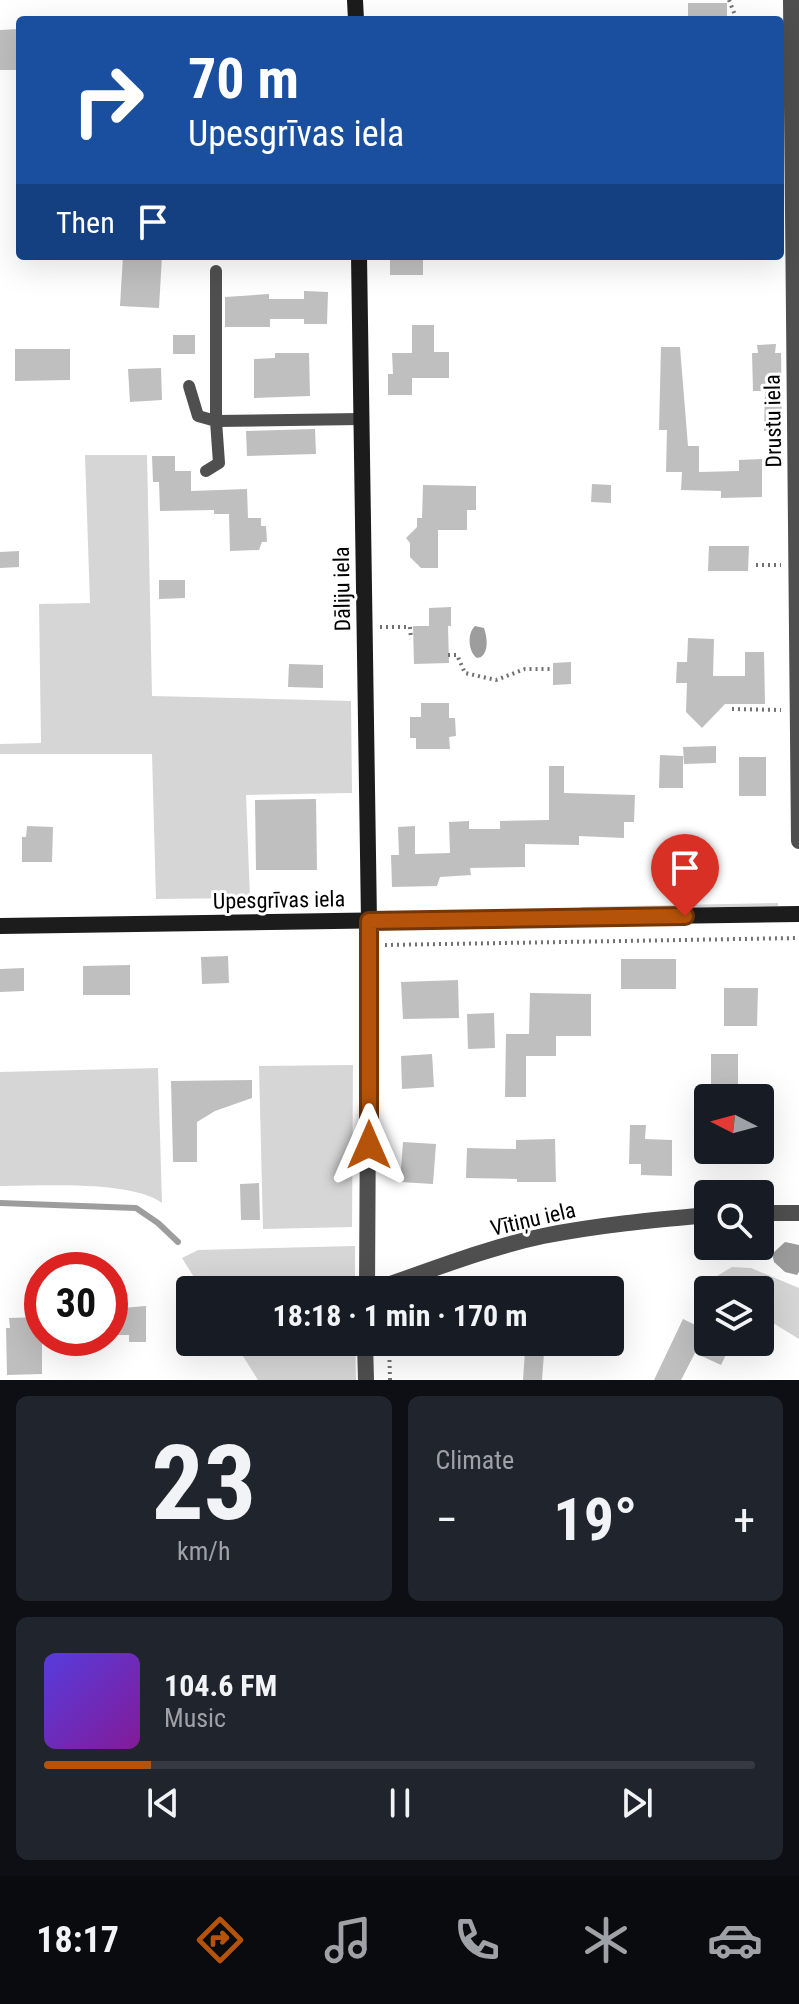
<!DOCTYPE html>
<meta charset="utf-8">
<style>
:root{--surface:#171b24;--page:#20242c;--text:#f1f3f6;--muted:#9ea1a6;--line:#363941;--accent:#b45309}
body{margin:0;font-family:"Roboto Condensed",sans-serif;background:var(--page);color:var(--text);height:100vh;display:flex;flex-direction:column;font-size:30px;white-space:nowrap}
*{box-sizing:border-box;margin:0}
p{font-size:26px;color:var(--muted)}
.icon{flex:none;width:44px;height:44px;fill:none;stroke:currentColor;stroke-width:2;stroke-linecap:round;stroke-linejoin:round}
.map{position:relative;height:1380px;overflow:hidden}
.side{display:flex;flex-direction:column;gap:16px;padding:16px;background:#0d0f14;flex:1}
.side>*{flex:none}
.banner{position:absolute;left:16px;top:16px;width:768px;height:244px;border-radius:8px;box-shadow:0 8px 32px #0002;background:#1a4fa0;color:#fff;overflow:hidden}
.needle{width:52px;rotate:276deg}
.fabs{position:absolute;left:694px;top:1084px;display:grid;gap:16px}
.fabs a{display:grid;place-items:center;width:80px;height:80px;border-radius:8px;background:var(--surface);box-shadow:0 8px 32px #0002;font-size:40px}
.speed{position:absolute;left:24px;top:1252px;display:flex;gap:16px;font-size:40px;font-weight:700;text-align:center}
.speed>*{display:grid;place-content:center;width:104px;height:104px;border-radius:50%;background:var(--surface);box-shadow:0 8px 32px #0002;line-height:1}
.speed .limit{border:12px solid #d22;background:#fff;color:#111}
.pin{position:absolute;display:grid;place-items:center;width:68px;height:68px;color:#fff;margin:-82px -34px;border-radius:50% 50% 50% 0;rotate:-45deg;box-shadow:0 0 8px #0007}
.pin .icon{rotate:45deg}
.me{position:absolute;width:88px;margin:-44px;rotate:0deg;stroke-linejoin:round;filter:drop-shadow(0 0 6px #0008)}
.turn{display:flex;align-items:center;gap:28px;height:168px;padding:0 40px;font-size:36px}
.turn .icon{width:104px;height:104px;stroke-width:2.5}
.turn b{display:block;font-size:56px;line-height:68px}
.then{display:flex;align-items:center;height:76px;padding:0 40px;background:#0003;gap:16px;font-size:30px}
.big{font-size:60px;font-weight:700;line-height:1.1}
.side .card{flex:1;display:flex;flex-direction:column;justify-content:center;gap:12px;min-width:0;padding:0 28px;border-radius:12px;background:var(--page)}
.side .dial{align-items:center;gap:0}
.dial b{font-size:104px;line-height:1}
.song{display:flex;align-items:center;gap:24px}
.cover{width:96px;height:96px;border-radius:12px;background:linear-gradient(135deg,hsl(250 70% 55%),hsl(290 70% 35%))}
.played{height:8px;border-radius:4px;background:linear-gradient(90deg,var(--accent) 15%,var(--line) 15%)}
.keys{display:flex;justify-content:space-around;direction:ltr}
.heat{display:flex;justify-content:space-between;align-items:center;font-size:44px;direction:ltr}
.side .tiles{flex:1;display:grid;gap:16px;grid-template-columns:1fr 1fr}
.card:last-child{grid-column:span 2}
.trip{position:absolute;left:176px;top:1276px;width:448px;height:80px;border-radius:8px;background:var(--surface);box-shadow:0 8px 32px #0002;font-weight:700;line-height:80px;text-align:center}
.dock{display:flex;height:128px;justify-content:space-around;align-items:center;background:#090b0e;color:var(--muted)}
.dock .icon{width:56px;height:56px}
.dock .on{color:var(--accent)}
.dock b{font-size:36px;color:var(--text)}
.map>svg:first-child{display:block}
.green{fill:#d6d6d6}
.water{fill:#9d9d9d}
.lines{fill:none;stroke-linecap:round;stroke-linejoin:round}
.stream{stroke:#9d9d9d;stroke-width:6}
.building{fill:#bfbfbf}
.path{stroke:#717171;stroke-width:4;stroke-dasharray:2 4;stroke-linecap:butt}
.lane{stroke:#4f4f4f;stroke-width:12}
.street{stroke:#4f4f4f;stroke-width:16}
.secondary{stroke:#1c1c1c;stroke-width:16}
.route-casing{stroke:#753606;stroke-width:20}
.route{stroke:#b45309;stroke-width:14}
.labels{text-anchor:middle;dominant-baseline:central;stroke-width:6;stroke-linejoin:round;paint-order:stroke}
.street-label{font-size:22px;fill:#000;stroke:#fff}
</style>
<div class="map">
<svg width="799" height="1380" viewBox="0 0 799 1380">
<rect width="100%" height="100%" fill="#fff"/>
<!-- green -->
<g class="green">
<path d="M85,455H147L152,696L351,701L352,793L246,795L250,898L156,899L152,754H0V744L41,743L39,604L90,603Z"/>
<path d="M778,903V906L581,910V907Z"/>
<path d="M353,1065L352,1227L263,1229L259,1066Z"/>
<path d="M158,1068L162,1203C131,1180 40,1186 0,1186V1072Z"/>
<path d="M355,1246V1290H202L182,1258L198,1250Z"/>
<path d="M732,1267L751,1268L799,1288V1339L760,1315V1290H724L717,1276Z"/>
<path d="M234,1342H355L356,1380H258Z"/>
</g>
<!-- water -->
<g class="water">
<path d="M475,626L484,628C487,637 489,651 481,657L477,658C468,652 467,633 475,626Z"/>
<path d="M785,1242L799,1245V1272L797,1275L785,1272L774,1262L772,1254Z"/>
</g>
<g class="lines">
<!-- stream -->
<path class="stream" d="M0,1203L136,1208L158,1223L178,1242"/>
</g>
<!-- building -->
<g class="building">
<rect x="688" y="3" width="39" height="17"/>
<path d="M18,29V70H0V30Z"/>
<path d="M123,256H162L159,308L120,306Z"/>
<rect x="390" y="256" width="33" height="19"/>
<path d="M304,291L328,292L327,324H304V319H270V327H225V297L269,294V299H304Z"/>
<path d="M412,325H434V352H449V378H412V395H388V374H393L392,353H412Z"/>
<rect x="173" y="335" width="22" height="19"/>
<path d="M776,344L775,353H781L782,431H764L765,391H753L752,353H758L757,345Z"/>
<path d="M661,347H680L688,446H699V472L739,471V460L762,459V497L721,498V491L681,490L682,472H666L667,430H659Z"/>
<path d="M15,349H70V380L15,381Z"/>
<path d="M275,353H309L310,396L254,398V359L275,358Z"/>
<path d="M161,368L162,400L130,402L128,369Z"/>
<path d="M315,429L316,454L247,456L246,431Z"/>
<path d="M152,456H175V471H191V491L247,489L248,518H261V526H266L267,542H262L259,550L230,551L229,514H214V510L160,511L159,482H153Z"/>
<path d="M592,484L611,485V503L591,502Z"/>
<path d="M423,485L476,486V510H467V530H438V568H421L410,557V543L406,538L417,527V518H422Z"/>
<path d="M709,546H749L748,571H708Z"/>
<path d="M19,551V567L0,568V552Z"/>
<path d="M159,580H185V598L159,599Z"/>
<path d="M451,607V626H448L449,663L414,664L413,626H429V608Z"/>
<path d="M688,638L714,639L713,676H745V652H764L765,704H725L702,728L686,712L687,683H676L677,662H687Z"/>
<path d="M571,662V684L553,685V663Z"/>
<path d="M289,664L323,665V688L288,687Z"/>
<path d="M421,703H449V718H455L456,736L449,737L450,749H416V738H410V717H421Z"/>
<path d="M716,746V763L684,764L683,747Z"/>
<path d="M660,755L683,756V788H659Z"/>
<rect x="739" y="757" width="27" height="39"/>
<path d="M549,766H564V793L635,795L634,822H624V838L579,836V845L525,844V867L470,868L471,875L440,877L437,886L392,887L391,855H399L398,827L415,826V854L450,853L449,822L469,821V829H500V821L549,820Z"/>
<path d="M316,799L317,870H256L255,800Z"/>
<path d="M27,826L53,827L52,862H22V837H26Z"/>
<path d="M228,956L229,983L202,984L201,957Z"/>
<rect x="621" y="959" width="55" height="30"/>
<path d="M130,965V995H83V966Z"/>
<path d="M24,968V991L0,992V969Z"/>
<path d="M458,980L459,1018L403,1019L401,982Z"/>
<path d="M724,988H758L757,1026H724Z"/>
<path d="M530,993L591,994V1036H556V1056H526V1097H505L506,1034H529Z"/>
<path d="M494,1013L495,1048L468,1049L467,1014Z"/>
<path d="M432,1054L434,1087L402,1089L401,1056Z"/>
<rect x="711" y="1054" width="27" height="37"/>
<path d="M252,1080V1098L215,1111L197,1122V1162H173L171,1081Z"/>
<path d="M630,1125H646L645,1139L672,1140V1176L641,1175V1164H629Z"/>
<path d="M555,1139L556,1182H517V1179L466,1178L467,1148L516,1149V1140Z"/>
<path d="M403,1142L436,1144L433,1184L400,1182Z"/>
<path d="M259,1183L260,1220H241L240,1184Z"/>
<path d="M146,1306V1342H129V1335H110V1309Z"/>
<path d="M42,1317V1374L7,1375L6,1328H10L9,1318Z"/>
<path d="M683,1319L708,1331V1342H732L721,1365L695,1353L681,1380H654Z"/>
<path d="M525,1351L544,1353L542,1380H523Z"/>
</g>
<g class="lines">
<!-- path -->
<g class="path">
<path d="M729,0L737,20"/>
<path d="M756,565H781"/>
<path d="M380,627H410L411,639"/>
<path d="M448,655H457L465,673L496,680L525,669H553"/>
<path d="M732,709L781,710"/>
<path d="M385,945L799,938"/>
<path d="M389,1342L390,1380"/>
</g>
<!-- lane -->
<g class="lane">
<path d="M216,271V421L361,419"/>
<path d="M189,386L198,416L216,421L219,463L206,471"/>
</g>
<!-- street -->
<g class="street">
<path d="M791,0L799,841"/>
<path d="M760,1213H799"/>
<path d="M367,1290L369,921"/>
<path d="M373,1290C429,1271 486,1248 543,1236C598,1225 653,1220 708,1215"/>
<path d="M365,1342L366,1380"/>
</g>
<!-- secondary -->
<g class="secondary">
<path d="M355,0L356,20"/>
<path d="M359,256L369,921"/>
<path d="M0,926L799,914"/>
</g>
</g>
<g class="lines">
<!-- route casing -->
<g class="route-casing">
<path id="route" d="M369,1145V921L685,916"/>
</g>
<!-- route -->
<use href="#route" class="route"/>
</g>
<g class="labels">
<!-- street labels -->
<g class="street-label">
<text transform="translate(773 421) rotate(-91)">Drustu iela</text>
<text transform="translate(342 589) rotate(-91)">Dāliju iela</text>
<text transform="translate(279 900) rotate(-1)">Upesgrīvas iela</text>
<text transform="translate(533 1219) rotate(-13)">Vītiņu iela</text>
</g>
</g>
</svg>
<div class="fabs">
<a><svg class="needle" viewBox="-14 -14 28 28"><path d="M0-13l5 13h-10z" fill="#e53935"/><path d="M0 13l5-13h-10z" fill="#9ea1a6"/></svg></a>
<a><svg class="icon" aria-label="search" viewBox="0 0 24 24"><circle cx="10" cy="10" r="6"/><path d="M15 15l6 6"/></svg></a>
<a><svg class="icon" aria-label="layers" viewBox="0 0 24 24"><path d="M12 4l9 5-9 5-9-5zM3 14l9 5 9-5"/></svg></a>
</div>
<div class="speed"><div class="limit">30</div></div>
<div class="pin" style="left:685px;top:916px;background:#d93025"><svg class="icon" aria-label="arrive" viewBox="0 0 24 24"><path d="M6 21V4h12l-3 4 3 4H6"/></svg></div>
<svg class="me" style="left:369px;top:1145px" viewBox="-20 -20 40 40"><path d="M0-17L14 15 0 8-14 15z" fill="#b45309" stroke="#fff" stroke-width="4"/></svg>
<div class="trip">18:18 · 1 min · 170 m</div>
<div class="banner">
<div class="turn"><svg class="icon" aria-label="right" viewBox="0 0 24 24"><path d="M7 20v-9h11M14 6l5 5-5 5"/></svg><div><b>70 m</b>Upesgrīvas iela</div></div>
<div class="then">Then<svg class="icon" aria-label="arrive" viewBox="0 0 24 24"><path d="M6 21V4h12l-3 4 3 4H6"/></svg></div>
</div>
</div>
<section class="side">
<div class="tiles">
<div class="card dial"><b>23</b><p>km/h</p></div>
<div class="card"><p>Climate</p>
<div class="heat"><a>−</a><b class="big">19°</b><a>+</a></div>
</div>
<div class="card">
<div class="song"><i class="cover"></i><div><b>104.6 FM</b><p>Music</p></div></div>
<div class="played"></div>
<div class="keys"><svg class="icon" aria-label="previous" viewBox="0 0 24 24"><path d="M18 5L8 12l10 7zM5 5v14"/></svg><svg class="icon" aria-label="pause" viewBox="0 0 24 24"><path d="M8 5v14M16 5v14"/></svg><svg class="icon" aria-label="next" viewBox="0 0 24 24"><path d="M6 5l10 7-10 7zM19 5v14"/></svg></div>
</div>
</div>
</section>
<nav class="dock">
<b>18:17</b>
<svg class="icon on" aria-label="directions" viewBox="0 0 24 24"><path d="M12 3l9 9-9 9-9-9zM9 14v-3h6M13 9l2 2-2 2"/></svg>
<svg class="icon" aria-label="music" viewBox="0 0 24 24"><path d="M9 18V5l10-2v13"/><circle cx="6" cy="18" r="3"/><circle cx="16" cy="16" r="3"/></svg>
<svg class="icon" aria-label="phone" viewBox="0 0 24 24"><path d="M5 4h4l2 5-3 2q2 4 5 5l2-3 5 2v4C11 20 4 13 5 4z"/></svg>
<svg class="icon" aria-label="climate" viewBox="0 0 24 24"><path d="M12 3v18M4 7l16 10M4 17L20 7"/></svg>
<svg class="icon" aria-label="car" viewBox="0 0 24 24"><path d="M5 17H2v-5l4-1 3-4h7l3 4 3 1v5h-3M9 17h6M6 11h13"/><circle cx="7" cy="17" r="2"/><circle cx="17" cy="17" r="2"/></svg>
</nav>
